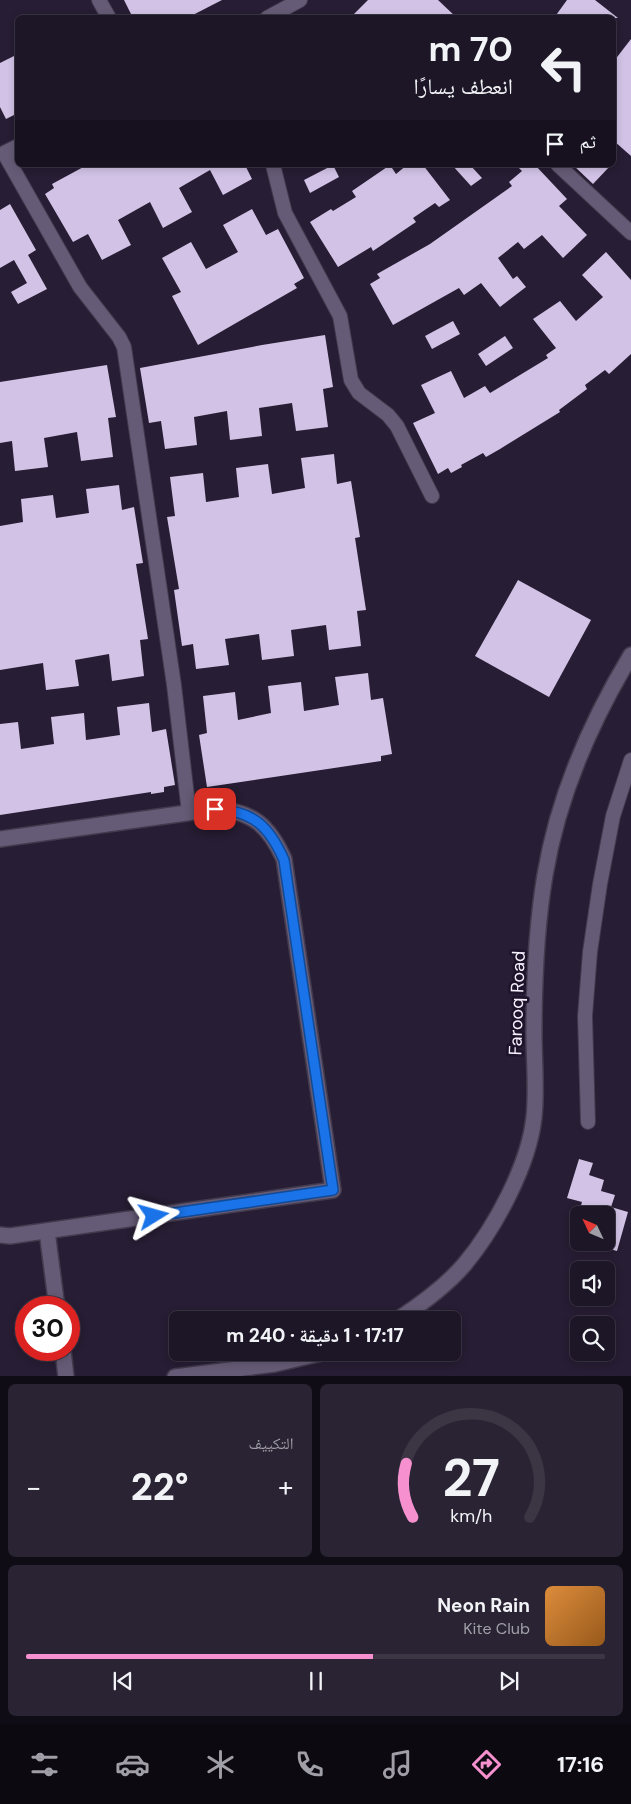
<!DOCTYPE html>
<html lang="ar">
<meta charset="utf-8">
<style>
:root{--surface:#1d1627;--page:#2a2333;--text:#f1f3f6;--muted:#a09fa7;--line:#3b3544;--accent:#f690cf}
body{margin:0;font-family:"DM Sans","Noto Naskh Arabic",sans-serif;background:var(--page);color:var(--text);direction:rtl;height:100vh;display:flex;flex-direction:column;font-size:19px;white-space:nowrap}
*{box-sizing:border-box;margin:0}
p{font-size:16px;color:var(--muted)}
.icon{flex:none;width:28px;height:28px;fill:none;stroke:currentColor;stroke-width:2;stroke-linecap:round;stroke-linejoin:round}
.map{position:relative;height:1376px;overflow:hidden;direction:ltr}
.details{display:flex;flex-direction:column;gap:8px;padding:8px;background:#100c15;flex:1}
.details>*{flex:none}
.hud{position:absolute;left:15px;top:15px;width:601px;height:152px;border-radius:8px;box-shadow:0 2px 8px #0003,0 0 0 1px var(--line);direction:rtl;background:#1d1627;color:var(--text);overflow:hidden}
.needle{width:32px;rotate:314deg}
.buttons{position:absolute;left:570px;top:1206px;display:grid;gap:10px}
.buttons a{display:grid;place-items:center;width:45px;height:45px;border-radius:8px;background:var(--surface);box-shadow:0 2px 8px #0003,0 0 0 1px var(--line);font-size:25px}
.speed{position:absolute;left:15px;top:1296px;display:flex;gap:10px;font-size:25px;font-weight:700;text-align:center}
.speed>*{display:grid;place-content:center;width:65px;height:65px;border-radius:50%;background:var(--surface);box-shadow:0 2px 8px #0003,0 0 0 1px var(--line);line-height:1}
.speed .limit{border:8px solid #d22;background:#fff;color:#111}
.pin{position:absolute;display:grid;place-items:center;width:42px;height:42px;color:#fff;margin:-21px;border-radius:10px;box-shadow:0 2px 8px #0006}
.me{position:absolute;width:55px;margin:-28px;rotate:82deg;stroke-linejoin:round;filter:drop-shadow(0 0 4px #0008)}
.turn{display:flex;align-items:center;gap:18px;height:105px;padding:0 20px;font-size:22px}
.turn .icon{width:65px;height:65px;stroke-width:2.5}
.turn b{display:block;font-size:35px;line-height:42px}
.then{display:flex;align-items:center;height:48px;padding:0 20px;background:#0003;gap:10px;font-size:19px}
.big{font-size:38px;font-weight:800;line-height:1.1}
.details .card{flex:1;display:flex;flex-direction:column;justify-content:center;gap:8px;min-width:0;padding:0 18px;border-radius:8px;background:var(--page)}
.details .dial{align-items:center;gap:0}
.dial svg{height:130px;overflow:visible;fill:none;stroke:var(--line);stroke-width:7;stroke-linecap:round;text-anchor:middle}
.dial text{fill:var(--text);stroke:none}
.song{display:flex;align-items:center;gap:15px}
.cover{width:60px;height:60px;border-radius:8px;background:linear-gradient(135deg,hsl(30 70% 55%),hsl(30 70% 35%))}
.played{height:5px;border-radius:2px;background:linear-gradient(90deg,var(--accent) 60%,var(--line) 60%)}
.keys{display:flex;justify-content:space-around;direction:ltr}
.heat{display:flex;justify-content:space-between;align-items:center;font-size:28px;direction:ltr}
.details .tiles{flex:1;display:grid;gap:8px;grid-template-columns:1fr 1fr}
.card:last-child{grid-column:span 2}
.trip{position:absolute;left:169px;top:1311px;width:292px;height:50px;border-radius:8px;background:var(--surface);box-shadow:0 2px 8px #0003,0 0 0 1px var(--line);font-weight:800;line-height:50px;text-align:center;direction:rtl}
.tabs{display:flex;height:80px;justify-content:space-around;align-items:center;background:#0c0910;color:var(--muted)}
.tabs .icon{width:35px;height:35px}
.tabs .active{color:var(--accent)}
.tabs b{font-size:22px;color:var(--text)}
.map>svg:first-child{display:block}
.building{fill:#d2c3e6}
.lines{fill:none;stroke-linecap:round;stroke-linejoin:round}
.pedestrian-casing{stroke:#423a4d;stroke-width:16}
.minor-casing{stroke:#423a4d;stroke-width:18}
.tertiary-casing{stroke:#423a4d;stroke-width:18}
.pedestrian{stroke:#665b76;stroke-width:14}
.minor{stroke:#665b76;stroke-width:15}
.tertiary{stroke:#665b76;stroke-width:15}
.route-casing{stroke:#114b97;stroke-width:12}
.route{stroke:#1a73e8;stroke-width:9}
.labels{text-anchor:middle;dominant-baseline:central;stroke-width:5;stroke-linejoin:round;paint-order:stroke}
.street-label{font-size:18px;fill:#f5f1fe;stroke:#1d132a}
</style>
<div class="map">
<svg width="631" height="1377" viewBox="0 0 631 1377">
<rect width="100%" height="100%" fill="#271d34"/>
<!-- building -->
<g class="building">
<path d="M124,0H222L187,18H133Z"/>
<path d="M368,0H438L457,18H350Z"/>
<path d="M567,0H595L618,18H554Z"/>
<path d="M631,39V156L614,141V61Z"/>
<path d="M18,54V113L6,119L0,107V63Z"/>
<path d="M87,165H245L252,179L223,195L210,170L179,188L192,212L163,228L150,202L118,220L131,245L102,260L88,234L73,242L45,194L54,188L52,184Z"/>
<path d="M333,165L339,177L310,193L304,180Z"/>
<path d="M390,165L396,174L407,165H423L450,200L439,207L435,203L413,218L416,222L373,251L371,247L338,267L310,222L331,209L333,211L356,197L352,191Z"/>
<path d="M452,165H470L482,178L471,186Z"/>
<path d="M516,165H535L567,199L559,206L587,235L563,258L542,235L524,249L518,242L498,258L513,279L517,276L526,287L500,307L481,283L464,295L459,288L393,325L370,284L380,278L377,274L430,244L512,186L509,182L522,171Z"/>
<path d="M573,165H611L593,184Z"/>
<path d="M10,204L36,250L28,255L47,289L18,304L11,292L27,283L14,260L0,268V210Z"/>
<path d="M252,209L266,235L278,229L304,278L294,284L297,288L198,345L172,296L181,292L162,258L191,242L206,269L238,252L223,225Z"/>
<path d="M606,252L631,280V354L609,374L605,370L585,385L587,389L559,410L560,412L500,449L486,457L483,453L461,465L462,467L451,473L448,468L438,474L413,423L435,413L421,385L451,371L464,398L485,386L490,393L548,358L546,355L556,348L533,319L560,301L576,321L603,297L582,275Z"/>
<path d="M453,321L460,334L432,349L425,336Z"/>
<path d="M325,335L333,387L323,389L328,427L296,431L292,403L259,408L262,436L230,440L227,411L194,417L197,445L165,449L161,421L149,423L140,368L262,345Z"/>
<path d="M505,336L513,348L486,366L478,354Z"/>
<path d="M107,365L116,417L108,418L113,457L81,461L77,432L44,438L48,467L15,471L12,441L0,443V382Z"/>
<path d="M334,454L337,484L351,481L360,537L355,538L366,610L357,611L361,646L329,650L326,625L291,630L294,656L262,660L259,634L225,639L229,665L196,669L193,644L182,646L174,590L179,589L167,517L175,516L170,477L203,473L206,502L239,497L236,468L268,464L272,494L305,488L301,458Z"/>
<path d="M119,485L122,510L134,507L143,563L136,564L148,639L140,640L144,676L112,681L109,654L75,660L79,686L46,690L43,663L0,670V526L23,522L21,499L53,495L56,518L89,513L86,489Z"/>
<path d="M518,580L591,620L549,697L475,656Z"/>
<path d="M368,673L371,700L383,698L392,754L381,756V761L207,787L199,735L207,733L203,696L235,692L238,720L271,713L268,686L301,682L304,711L339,705L335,677Z"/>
<path d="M149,703L152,732L166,729L175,785L164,787V792L151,794V792L0,815V724L18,722L21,749L54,744L51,717L84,713L86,740L120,735L117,707Z"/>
<path d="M579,1159L593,1163L589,1175L604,1180L601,1191L615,1195L611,1207L628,1212L617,1251L606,1248V1215H578L582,1202L567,1198Z"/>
</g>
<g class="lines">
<!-- pedestrian casing -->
<g class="pedestrian-casing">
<g id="pedestrian">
<path d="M99,0L109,18"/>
<path d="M267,18L300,0"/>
<path d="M18,146L4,153L80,287L119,337L124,347L174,685L189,813"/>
<path d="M273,165L285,213L340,316L351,380L359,393L388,415L397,426L432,496"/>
<path d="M558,165L631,233"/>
<path d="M588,1122L585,1016L590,952L600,884L613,816L631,760"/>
</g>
</g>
<!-- minor casing -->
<g class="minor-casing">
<g id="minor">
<path d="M0,839L215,809C253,811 269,826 284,859L333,1190L10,1236L0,1235"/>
<path d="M47,1231L57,1308"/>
<path d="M63,1350L66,1377"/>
</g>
</g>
<!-- tertiary casing -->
<g class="tertiary-casing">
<g id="tertiary">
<path d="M397,1320C420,1305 445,1287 464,1265C495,1228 529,1165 534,1117C537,1090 534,1061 534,1034C534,981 536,928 545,875C558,797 590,723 631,655"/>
<path d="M175,1377L275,1364L326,1352"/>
</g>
</g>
<!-- pedestrian -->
<use href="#pedestrian" class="pedestrian"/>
<!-- minor -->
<use href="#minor" class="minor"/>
<!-- tertiary -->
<use href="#tertiary" class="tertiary"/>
</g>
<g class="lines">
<!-- route casing -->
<g class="route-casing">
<path id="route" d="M154,1216L333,1190L284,860C269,826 253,811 215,809"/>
</g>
<!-- route -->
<use href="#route" class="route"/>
</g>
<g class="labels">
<!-- street labels -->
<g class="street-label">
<text transform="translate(517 1003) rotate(-88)">Farooq Road</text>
</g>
</g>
</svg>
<div class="buttons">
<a><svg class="needle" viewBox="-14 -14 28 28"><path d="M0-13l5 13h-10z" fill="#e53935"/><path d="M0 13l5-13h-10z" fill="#a09fa7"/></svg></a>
<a><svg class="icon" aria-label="sound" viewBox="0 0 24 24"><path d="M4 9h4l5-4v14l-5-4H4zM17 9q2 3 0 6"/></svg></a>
<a><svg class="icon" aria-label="search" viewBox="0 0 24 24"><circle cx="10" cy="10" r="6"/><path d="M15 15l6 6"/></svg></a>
</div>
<div class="speed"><div class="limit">30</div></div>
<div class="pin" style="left:215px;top:809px;background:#d93025"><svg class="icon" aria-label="arrive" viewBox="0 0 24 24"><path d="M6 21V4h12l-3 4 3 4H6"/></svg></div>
<svg class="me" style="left:154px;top:1216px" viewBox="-20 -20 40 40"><path d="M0-17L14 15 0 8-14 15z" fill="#1a73e8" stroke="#fff" stroke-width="4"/></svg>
<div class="trip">17:17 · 1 دقيقة · 240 m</div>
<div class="hud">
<div class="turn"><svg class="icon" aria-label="left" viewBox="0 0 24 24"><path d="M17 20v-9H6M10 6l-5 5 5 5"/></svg><div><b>70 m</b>انعطف يسارًا</div></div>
<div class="then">ثم<svg class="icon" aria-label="arrive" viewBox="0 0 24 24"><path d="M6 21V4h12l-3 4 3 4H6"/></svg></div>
</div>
</div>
<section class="details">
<div class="tiles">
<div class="card dial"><svg viewBox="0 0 100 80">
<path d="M14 69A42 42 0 1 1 86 69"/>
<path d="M14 69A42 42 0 0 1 10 36" stroke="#f690cf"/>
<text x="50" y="56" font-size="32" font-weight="700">27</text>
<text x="50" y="72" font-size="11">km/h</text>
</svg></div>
<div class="card"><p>التكييف</p>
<div class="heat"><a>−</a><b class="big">22°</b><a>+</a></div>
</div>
<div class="card">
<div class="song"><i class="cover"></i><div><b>Neon Rain</b><p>Kite Club</p></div></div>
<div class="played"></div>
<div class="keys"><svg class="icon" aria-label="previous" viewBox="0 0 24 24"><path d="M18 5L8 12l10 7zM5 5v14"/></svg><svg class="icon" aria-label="pause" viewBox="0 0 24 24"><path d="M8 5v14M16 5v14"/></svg><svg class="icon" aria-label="next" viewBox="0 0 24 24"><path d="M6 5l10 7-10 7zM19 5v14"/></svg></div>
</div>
</div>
</section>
<nav class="tabs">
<b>17:16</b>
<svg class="icon active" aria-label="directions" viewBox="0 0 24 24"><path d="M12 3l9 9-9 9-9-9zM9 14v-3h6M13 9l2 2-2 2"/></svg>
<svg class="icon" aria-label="music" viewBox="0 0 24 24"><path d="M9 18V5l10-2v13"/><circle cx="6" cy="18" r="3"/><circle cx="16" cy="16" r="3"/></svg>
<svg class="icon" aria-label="phone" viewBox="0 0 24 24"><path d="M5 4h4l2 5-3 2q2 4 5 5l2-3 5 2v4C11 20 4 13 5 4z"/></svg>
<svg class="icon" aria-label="climate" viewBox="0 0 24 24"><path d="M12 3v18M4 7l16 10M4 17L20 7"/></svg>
<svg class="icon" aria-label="car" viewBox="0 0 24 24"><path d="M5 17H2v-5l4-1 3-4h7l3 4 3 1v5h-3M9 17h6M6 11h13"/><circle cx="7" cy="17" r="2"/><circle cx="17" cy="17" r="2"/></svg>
<svg class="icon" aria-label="filters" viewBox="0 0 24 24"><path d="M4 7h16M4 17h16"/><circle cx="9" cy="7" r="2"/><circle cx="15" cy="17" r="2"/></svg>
</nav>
